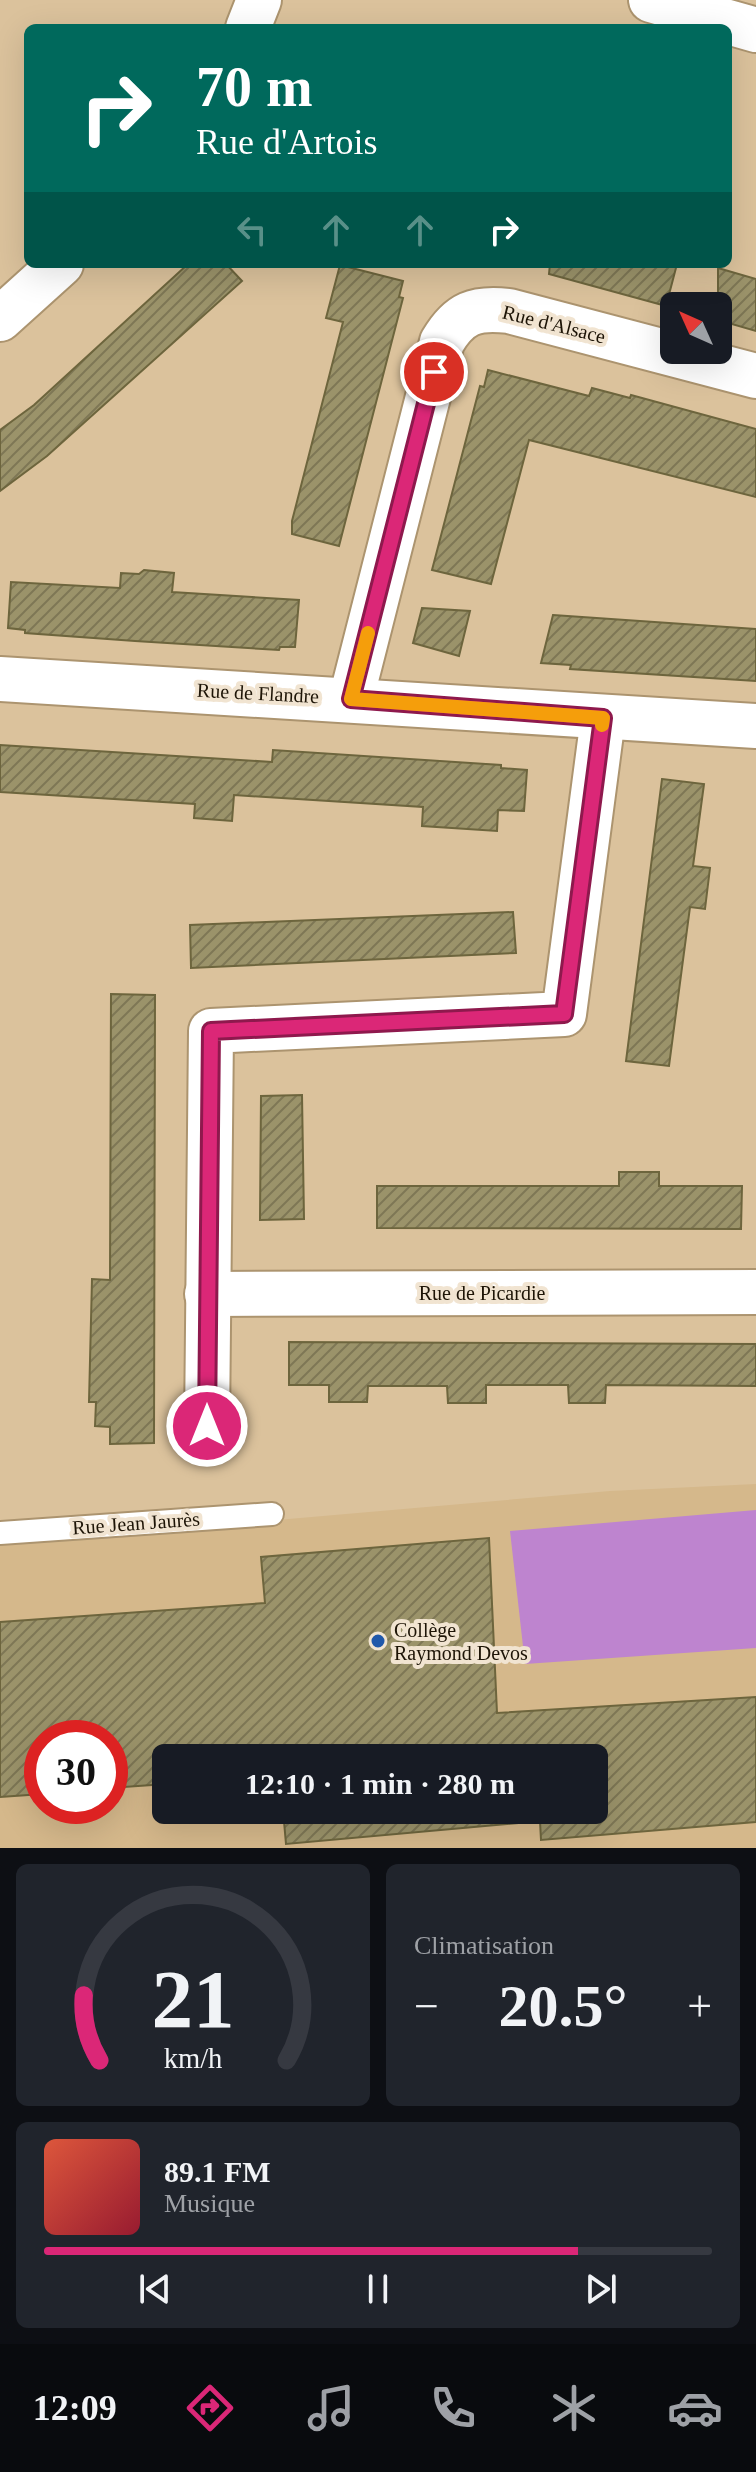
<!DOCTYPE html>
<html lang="fr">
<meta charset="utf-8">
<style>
:root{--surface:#171b24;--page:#20242c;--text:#f1f3f6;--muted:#9ea1a6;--line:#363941;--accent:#db2777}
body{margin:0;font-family:"Times New Roman",serif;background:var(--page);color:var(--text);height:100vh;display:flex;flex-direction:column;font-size:30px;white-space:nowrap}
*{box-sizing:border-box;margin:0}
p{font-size:26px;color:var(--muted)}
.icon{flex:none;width:44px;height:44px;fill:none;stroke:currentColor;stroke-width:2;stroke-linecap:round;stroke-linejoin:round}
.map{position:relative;height:1848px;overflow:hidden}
.panel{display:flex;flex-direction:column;gap:16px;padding:16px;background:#0d0f14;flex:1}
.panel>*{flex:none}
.banner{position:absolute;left:24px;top:24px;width:708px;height:244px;border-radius:12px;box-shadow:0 8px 32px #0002;background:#00695c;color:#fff;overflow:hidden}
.needle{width:52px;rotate:315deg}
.tools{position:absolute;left:660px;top:292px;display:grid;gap:16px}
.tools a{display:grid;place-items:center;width:72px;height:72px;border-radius:12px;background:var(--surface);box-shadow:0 8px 32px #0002;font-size:40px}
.speed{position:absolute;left:24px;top:1720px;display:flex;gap:16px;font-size:40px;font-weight:700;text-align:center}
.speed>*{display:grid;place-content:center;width:104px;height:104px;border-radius:50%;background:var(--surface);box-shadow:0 8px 32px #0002;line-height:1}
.speed .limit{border:12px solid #d22;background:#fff;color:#111}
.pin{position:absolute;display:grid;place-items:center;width:68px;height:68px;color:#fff;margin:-34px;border:4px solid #fff;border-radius:50%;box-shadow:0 2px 8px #0007}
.me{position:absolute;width:88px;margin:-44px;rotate:0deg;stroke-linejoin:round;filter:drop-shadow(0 0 6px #0008)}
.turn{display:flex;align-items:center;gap:28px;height:168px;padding:0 40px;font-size:36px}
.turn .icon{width:104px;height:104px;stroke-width:2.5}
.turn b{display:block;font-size:56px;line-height:68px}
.lanes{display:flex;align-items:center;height:76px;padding:0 40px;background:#0003;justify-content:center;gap:40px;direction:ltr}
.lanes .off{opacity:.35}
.big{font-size:60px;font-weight:700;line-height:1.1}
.panel .tile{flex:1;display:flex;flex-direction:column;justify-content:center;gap:12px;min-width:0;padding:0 28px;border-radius:12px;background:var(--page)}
.panel .dial{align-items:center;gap:0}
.dial svg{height:208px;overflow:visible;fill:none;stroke:var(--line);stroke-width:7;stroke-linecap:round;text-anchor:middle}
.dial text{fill:var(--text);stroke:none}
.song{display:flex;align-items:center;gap:24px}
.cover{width:96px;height:96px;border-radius:12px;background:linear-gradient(135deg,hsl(10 70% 55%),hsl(350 70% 35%))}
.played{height:8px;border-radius:4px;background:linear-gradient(90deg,var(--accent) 80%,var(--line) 80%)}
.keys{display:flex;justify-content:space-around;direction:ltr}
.heat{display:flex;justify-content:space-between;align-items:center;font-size:44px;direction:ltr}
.panel .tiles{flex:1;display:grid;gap:16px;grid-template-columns:1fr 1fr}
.tile:last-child{grid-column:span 2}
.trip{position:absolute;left:152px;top:1744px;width:456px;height:80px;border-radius:12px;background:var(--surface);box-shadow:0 8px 32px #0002;font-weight:700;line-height:80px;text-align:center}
.menu{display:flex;height:128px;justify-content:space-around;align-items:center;background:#090b0e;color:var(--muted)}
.menu .icon{width:56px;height:56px}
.menu .active{color:var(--accent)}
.menu b{font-size:36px;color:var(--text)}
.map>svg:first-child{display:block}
.built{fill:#d5b88b;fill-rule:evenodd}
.green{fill:#be84cf}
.building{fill:url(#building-hatch);stroke:#6d653d;stroke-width:2}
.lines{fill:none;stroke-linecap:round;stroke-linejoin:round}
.service-casing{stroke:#ac946f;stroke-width:26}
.minor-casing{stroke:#ac946f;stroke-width:48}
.service{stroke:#fff;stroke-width:22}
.minor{stroke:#fff;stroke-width:44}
.route-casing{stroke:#8e194d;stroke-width:20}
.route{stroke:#db2777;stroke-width:14}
.slow{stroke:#f59e0b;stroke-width:14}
.poi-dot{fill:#2058aa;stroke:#f1e4d1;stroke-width:3}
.labels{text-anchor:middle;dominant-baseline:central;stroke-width:8;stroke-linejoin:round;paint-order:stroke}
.street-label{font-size:20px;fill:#1d1406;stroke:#f1e4d1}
.poi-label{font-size:20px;fill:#1d1406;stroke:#f1e4d1;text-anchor:start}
</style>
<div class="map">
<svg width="756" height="1848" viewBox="0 0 756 1848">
<defs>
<pattern id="building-hatch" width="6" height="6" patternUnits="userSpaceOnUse" patternTransform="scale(2)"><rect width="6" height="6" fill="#9b936a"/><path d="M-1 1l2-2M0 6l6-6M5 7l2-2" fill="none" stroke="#7e7755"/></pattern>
</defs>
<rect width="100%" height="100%" fill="#dbc29c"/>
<!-- built -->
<path class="built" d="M756,1484V1848H0V1544L610,1491ZM42,1738H110V1806H42ZM166,1758H594V1810H166Z"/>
<!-- green -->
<path class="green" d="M756,1510V1648L525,1664L510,1531Z"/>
<!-- building -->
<g class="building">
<path d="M188,264H226L242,281L47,456L0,491V430L34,405Z"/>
<path d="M550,264H677L666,306L549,274Z"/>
<path d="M340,265L403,281L399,297L403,298L339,546L292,534V521L343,322L326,318Z"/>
<path d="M718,268L756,279V331L718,320Z"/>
<path d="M488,370L589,396L592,388L630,398L631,395L756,429V497L529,440L491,584L432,570L480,386L484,387Z"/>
<path d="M144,570L174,573L172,592L299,600L295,647H280L279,650L135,641L25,633V630L8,628L11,582L120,588L121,573L139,574Z"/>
<path d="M422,608L470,611L459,656L413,643Z"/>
<path d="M553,615L756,629V681L570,669L571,665L541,663Z"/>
<path d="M0,745L272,762L273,750L501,765V768L527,770L524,811L498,810L497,831L422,826L423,807L234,795L232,821L194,818L195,804L0,792Z"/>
<path d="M662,779L704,784L693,866L710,868L705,909L690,907L669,1066L626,1061Z"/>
<path d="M513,912L516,953L191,968L190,925Z"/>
<path d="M111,994L155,995L154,1443L110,1444V1427L95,1426L96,1402H89L92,1279L110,1280Z"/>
<path d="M302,1095L304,1219L260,1220L261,1096Z"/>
<path d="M619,1172H659V1186H742L741,1229L377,1228V1186H619Z"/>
<path d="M289,1342L756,1344V1386L606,1385L605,1403H569L568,1385H486V1403H448L447,1386H368L367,1402H329V1385H289Z"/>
<path d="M489,1538L497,1713L756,1697V1822L541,1840L540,1821L286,1844L283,1810H594V1758H166V1784L110,1788V1738H42V1794L0,1797V1622L265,1603L261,1557Z"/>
</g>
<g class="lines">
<!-- service casing -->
<g class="service-casing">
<path id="service" d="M0,1533L272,1514"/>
</g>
<!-- minor casing -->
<g class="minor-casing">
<g id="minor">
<path d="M651,0L756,30"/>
<path d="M248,28L259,0"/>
<path d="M0,319L61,264"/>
<path d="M0,679L756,726"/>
<path d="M351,699L442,342C459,313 475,307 509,311L756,376"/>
<path d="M207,1294L756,1292"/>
<path d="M207,1426L211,1031L564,1014L603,718"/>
</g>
</g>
<!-- service -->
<use href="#service" class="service"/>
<!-- minor -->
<use href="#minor" class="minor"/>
</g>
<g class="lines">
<!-- route casing -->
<g class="route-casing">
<path id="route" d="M207,1426L211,1031L564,1014L603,718L351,699L434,372"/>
</g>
<!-- route -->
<use href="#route" class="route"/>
<!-- slow -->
<path class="slow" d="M368,633L351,699L603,718L602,725"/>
</g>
<!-- markers -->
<circle class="poi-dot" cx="378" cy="1641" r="8"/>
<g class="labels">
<!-- street labels -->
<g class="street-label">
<text transform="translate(554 324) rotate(14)">Rue d'Alsace</text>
<text transform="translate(258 693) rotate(3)">Rue de Flandre</text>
<text x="482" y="1293">Rue de Picardie</text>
<text transform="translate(136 1523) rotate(-4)">Rue Jean Jaurès</text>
</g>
<!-- poi labels -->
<g class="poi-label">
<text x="394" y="1630">Collège<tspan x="394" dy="23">Raymond Devos</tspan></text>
</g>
</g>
</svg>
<div class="tools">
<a><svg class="needle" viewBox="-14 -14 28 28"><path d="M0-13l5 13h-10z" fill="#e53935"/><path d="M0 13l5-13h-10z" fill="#9ea1a6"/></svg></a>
</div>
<div class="speed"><div class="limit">30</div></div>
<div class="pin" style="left:434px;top:372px;background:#d93025"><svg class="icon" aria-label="arrive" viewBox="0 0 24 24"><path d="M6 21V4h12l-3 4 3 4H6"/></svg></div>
<svg class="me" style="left:207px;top:1426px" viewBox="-20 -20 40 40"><circle r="17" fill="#db2777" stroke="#fff" stroke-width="3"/><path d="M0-11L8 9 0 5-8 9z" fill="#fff"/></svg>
<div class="trip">12:10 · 1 min · 280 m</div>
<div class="banner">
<div class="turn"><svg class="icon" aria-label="right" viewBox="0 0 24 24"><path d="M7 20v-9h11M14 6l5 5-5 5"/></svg><div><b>70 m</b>Rue d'Artois</div></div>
<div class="lanes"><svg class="icon off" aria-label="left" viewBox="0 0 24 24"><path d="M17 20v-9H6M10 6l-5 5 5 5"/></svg><svg class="icon off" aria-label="ahead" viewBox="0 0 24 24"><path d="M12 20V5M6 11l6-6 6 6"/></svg><svg class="icon off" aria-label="ahead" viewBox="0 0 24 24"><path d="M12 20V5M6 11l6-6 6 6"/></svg><svg class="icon" aria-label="right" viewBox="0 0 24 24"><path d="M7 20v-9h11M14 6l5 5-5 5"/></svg></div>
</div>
</div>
<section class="panel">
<div class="tiles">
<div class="tile dial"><svg viewBox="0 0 100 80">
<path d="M14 69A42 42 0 1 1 86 69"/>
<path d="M14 69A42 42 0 0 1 8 44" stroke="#db2777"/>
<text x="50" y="56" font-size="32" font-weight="700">21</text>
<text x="50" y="72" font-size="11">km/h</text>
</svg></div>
<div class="tile"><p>Climatisation</p>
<div class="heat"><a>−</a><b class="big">20.5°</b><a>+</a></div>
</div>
<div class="tile">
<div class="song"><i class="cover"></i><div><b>89.1 FM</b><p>Musique</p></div></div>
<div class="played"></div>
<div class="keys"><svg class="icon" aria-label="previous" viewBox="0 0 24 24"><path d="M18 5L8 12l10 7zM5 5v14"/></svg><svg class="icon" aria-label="pause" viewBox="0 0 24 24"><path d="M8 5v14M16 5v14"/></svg><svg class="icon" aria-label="next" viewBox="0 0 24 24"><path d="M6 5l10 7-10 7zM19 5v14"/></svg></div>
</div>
</div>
</section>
<nav class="menu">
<b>12:09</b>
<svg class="icon active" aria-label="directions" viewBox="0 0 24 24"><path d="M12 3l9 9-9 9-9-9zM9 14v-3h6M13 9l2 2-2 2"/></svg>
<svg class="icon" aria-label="music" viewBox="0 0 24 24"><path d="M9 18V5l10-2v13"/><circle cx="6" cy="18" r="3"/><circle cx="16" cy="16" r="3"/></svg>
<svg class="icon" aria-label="phone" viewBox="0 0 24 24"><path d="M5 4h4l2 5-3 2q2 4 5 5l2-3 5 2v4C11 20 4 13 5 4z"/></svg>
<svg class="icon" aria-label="climate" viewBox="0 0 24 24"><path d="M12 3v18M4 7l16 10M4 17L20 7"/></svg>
<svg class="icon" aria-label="car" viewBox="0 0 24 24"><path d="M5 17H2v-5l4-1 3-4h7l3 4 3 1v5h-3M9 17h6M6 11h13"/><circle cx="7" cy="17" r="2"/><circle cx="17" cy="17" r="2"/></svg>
</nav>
